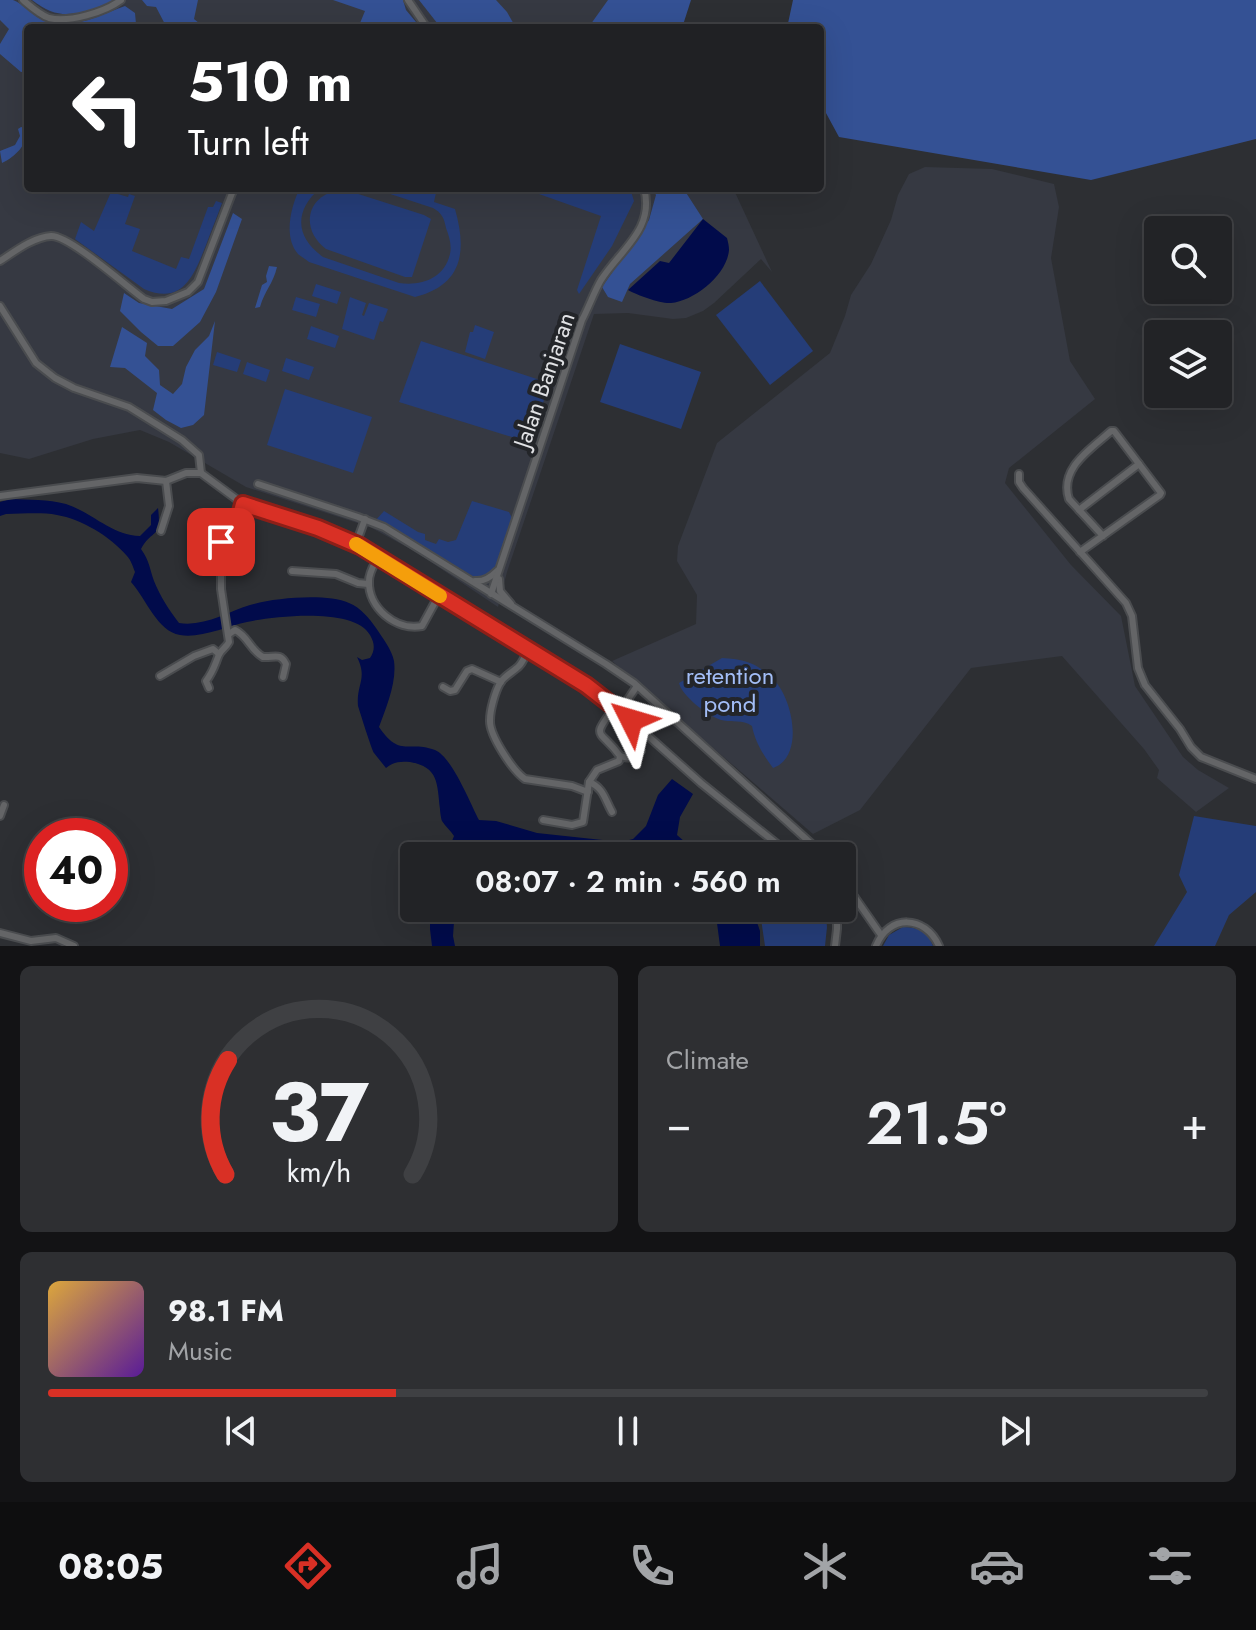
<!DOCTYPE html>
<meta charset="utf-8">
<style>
:root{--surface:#222326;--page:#2e2f32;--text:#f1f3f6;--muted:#a2a4a7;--line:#3f4043;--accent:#d93025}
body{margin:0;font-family:Jost,sans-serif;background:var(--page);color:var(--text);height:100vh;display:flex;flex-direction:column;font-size:30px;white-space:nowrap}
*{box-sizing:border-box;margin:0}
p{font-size:26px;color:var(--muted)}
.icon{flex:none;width:44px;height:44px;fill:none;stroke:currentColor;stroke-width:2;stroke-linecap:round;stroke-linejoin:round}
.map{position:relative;height:946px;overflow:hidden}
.details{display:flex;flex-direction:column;gap:20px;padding:20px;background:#131315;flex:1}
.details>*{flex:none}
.guide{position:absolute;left:24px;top:24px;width:800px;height:168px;border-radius:8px;box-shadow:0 8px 32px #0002,0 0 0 2px var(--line);background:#202124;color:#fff;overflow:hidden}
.tools{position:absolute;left:1144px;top:216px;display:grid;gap:16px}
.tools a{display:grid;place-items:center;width:88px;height:88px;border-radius:8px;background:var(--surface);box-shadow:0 8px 32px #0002,0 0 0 2px var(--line);font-size:40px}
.speed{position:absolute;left:24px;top:818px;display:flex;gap:16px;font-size:40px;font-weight:700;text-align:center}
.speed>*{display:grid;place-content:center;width:104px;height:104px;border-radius:50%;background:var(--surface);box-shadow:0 8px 32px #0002,0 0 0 2px var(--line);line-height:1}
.speed .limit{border:12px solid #d22;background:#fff;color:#111}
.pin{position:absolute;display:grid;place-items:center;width:68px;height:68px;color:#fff;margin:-34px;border-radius:16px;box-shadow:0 4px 12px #0006}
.me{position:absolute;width:88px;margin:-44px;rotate:310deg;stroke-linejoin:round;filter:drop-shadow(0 0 6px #0008)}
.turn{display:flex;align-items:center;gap:28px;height:168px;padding:0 32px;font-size:36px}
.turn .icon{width:104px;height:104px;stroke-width:2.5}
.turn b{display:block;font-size:56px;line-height:68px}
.big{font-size:60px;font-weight:600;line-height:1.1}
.details .card{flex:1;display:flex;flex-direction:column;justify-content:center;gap:12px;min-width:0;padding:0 28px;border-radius:12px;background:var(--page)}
.details .dial{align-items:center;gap:0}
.dial svg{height:208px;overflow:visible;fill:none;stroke:var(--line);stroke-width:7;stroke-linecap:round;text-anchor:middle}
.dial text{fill:var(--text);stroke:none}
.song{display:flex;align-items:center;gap:24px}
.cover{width:96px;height:96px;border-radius:12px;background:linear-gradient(135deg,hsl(40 70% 55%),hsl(270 70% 35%))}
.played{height:8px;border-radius:4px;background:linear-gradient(90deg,var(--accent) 30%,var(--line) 30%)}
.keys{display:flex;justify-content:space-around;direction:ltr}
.heat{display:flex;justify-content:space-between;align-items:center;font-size:44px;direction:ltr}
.details .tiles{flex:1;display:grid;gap:20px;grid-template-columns:1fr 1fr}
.card:last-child{grid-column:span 2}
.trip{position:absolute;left:400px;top:842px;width:456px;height:80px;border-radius:8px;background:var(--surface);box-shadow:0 8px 32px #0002,0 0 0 2px var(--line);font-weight:600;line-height:80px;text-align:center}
.tabs{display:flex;height:128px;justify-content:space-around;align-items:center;background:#0e0e0f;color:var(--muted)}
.tabs .icon{width:56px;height:56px}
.tabs .current{color:var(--accent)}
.tabs b{font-size:36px;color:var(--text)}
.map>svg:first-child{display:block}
.built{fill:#363942}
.green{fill:#253d78}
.forest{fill:#345194}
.water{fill:#010b4b}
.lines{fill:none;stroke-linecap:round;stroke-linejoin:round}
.minor-casing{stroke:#4a4c4f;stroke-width:10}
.minor{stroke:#646567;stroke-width:6}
.route-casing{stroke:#8d1f18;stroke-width:20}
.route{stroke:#d93025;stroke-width:14}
.slow{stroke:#f59e0b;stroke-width:14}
.labels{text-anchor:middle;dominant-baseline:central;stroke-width:8;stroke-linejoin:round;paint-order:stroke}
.street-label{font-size:24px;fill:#e1e2e5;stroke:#232529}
.park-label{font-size:24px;fill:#a3bef7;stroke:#232529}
</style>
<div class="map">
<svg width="1256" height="946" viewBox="0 0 1256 946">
<rect width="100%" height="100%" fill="#2d2f33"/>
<!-- built -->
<g class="built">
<path d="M0,0H645L658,28H28V188H733L772,272L761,259L714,303L703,311L686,318L673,319L628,313L594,314L507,572L498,607L416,552L370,527L246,487L169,442L140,430L93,439L29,459L0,453Z"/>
<path d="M925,167L992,169L1054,184L1059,207L1051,258L1070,361L1095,399L1009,468L1005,483L1071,565L1121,616L1135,686L1183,757L1198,770L1229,788L1196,812L1157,778L1159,770L1144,749L1062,656L971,668L860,810L813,834L612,661L696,624L697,595L677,561L678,546L717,443L830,353L845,316L851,295L871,264L891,220L898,195L909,174Z"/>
</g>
<!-- green -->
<g class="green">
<path d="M300,188H320C294,211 295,237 323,257L399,283C421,286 444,279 450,254C452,245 449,236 446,228C444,218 442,213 433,208L372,188H437L434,202L455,209C467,251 463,285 415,297L309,262C306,259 301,257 298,254C283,237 291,206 300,188Z"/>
<path d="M522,188H630L634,201L612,246L579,294L577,290L601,216Z"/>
<path d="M339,190L349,191L424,215L431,219L412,277H405L326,249C300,229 306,196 339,190Z"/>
<path d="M111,192L128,197L129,194L135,196L125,224L140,229L132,251L176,269L181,257L189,259L208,207H213L216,201L222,203C217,217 211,231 206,245C194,275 183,306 144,289L75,239L81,222L94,231Z"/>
<path d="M760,281L813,351L770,385L716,315Z"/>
<path d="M316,284L341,292L337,304L312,296Z"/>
<path d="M296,297L320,304L316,317L292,310Z"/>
<path d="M350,297L366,303L362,315L364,316L369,303L388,309L383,322L380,321L374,340L342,329Z"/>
<path d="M475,325L494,332L485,359L465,352L470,332H473Z"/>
<path d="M311,326L339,336L335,348L307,339Z"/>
<path d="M421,341L549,383L531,443L399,402Z"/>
<path d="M620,344L701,372L681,429L600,402Z"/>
<path d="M217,352L241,360L237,372L213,365Z"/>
<path d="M286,358L314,367L309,380L282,371Z"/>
<path d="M247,362L270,370L266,382L243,374Z"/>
<path d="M285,389L372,417L353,473L267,445Z"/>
<path d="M472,501L509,512L512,518C508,531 499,572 487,577C482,579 479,578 474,577L395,529L376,520L384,511L418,532L425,534V540L436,544L439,539L448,542L456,540Z"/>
<path d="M722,658C744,659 757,663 773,679C793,698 805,757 773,768C764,756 755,742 752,726C742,719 733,723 721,720C708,716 682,696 679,683Z"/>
<path d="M1194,816L1256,826V892L1229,915L1215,946H1154L1187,892L1179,875Z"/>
<path d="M756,908H825L827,927L825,946H765L761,919Z"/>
<path d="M903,927C918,927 928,932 933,946H883L889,935Z"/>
</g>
<!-- forest -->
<g class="forest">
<path d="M0,0C4,0 9,0 13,0C22,3 31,13 39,18C67,33 98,16 125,6L135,13L136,24L134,28H28V71L21,72L0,54V44L9,29L0,20Z"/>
<path d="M32,0H116L111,4C78,13 61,23 32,0Z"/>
<path d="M142,0H198L194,19L205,28H167L156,7L147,6Z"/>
<path d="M333,0H403L406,10L421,28H358L365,11Z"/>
<path d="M419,0H496L507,12L516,28H441Z"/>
<path d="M608,0H691L682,28H588Z"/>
<path d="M793,0H1256V139L1091,180L839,137L820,102V28H787Z"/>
<path d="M21,127L28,129C28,144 15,157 2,163L0,151L15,145L20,136L18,129Z"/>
<path d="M652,188H683L703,219L630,284L622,302L608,297L602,287L649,220L656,195Z"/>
<path d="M233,213L242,219L216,292L200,322L173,346H158L141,332L120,311L124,293L139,303L172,309L204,289Z"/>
<path d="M269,266L277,267C273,284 265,290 260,307L255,308L262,285L267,282L266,276Z"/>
<path d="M215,321L204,415L193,425L181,428L166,420L153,410L157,393L125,368L110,367L122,327L147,343L145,356L159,370L160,385L173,394L182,384L186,367L195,350L209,336Z"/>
</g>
<!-- water -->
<g class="water">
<path d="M703,219L727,238C728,242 729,246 729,250C727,275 694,301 671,303C661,304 637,295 628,290L660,261L669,263Z"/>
<path d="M10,499C28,500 48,499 66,504C93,513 111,535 140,536L151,525V515L158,508C162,540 152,528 141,549C150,562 149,567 154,581C160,596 169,610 179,623C204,627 227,612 250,605C274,598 326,593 349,603C361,608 369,618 376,628C382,637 392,650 394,661C397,682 386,708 379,727C400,758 408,740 435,750C452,757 470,803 479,820L496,821L537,833L621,842L633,839L646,826L658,795L672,779L693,794L680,817L677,835L701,856L503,854L499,856H446L454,836C451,831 445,826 442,821C441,819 440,811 440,809C437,784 439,767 410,762C400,761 393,762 386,768C382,763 378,758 374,753C372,751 359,709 358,706C356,684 368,679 357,657L362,660L370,658C375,650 375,644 370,635C355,607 274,616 247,622C228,626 199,639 180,635C157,631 147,600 131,582L135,572C133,567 131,560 127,556C110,536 81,519 57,515C41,512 23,514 6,514L0,516V502Z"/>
<path d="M430,908H455L453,936L455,946H432L430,929Z"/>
<path d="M704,908H752L760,931V946H720L717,923Z"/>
</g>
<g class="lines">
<!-- minor casing -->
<g class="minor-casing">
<g id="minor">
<path d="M23,0C30,6 40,15 49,18C69,23 105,12 121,0"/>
<path d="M408,0L427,28"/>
<path d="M0,261C14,252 33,237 51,236C69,235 126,286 144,299L152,302L166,301L188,292L198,282L234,188"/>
<path d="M0,306L36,363L55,378L74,388L129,407L182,440L199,455L201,473"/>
<path d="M1019,474V482L1023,488L1126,603L1132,616L1138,668L1145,685L1180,729L1191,747L1201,757L1256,779"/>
<path d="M258,484L358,517L384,527L606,664L634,683L825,856"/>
<path d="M0,496L137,478L166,481L186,473H201L243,504L318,528L360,546L586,685L620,711L701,783L792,856"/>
<path d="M1079,510L1139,464"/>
<path d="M161,531L169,506L166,481"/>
<path d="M356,544L365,519"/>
<path d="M1080,552L1160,495L1161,493L1114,431H1111C1091,449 1059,468 1069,499L1103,536"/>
<path d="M378,557C374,565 369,572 369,581C368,608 396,631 422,626L439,595"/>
<path d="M292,571L336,574L358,583L368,584"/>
<path d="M499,579L500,591L511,604"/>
<path d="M475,581C484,582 491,577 497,571"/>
<path d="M491,594L582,320C589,307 594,292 601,280C621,249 655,229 644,188"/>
<path d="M229,634L235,630C248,636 250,650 263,657C274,658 280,652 286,664L283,677"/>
<path d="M528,650C525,656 523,662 519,666C513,672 504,676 500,683C495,692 490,710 490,720C489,735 513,771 525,779L572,786L588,792"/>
<path d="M160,676L194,656L213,649L219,654"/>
<path d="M443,687L450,691L455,690L467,671L472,669L501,682"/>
<path d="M209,688L206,681C213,672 214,667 218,657C220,650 226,648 229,642L221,589V573L225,554L221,542L225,532L239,519L243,504"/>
<path d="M620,711L637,686"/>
<path d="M620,756C630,759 634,759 641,751"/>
<path d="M589,782C604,788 605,800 612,812"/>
<path d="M0,816L4,805"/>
<path d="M543,820L572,825L583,822L589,782L597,770L619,761L620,756C601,729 589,740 615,707"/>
<path d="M842,879L881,935"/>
<path d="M0,933L31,941L56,938L74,946"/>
<path d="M835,946L837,929V908"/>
<path d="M876,946C889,914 925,915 939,946"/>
</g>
</g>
<!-- minor -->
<use href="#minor" class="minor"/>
</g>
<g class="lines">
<!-- route casing -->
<g class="route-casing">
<path id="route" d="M221,542L225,532L239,519L243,504L318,528L360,546L586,685L631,720"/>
</g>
<!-- route -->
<use href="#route" class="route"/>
<!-- slow -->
<path class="slow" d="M356,544L440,596"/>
</g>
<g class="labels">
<!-- street labels -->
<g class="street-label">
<text transform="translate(544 380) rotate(-71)">Jalan Banjaran</text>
</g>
<!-- park labels -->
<g class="park-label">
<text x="730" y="675">retention<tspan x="730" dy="28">pond</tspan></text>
</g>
</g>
</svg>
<div class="tools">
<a><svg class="icon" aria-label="search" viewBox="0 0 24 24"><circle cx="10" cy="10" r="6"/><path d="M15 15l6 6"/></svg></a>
<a><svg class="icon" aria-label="layers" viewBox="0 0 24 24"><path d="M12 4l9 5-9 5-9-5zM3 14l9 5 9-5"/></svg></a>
</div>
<div class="speed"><div class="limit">40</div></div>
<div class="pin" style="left:221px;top:542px;background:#d93025"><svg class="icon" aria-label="arrive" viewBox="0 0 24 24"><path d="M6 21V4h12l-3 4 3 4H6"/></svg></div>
<svg class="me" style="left:631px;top:720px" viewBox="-20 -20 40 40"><path d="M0-17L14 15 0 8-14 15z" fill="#d93025" stroke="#fff" stroke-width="4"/></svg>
<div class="trip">08:07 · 2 min · 560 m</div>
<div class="guide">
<div class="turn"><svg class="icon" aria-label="left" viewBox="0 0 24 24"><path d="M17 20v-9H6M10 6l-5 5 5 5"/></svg><div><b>510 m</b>Turn left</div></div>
</div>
</div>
<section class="details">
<div class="tiles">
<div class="card dial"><svg viewBox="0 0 100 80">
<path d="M14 69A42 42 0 1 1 86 69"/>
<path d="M14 69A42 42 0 0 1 15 25" stroke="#d93025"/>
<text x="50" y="56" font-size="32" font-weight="700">37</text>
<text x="50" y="72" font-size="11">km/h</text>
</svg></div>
<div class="card"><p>Climate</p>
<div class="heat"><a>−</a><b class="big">21.5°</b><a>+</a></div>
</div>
<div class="card">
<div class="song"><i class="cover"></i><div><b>98.1 FM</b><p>Music</p></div></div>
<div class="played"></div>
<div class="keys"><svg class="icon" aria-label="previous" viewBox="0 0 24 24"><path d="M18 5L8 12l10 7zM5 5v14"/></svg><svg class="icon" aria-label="pause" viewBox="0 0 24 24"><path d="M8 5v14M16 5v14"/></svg><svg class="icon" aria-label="next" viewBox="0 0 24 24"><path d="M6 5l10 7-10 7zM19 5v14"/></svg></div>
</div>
</div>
</section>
<nav class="tabs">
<b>08:05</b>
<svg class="icon current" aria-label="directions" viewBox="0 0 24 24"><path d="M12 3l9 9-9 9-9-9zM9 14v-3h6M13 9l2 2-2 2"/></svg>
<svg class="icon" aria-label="music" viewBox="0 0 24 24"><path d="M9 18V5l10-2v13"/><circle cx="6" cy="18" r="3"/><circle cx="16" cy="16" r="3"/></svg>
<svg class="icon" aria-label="phone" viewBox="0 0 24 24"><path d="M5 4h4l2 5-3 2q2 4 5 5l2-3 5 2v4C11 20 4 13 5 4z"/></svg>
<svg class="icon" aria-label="climate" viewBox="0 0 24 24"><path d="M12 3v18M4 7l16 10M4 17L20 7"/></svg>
<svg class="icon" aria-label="car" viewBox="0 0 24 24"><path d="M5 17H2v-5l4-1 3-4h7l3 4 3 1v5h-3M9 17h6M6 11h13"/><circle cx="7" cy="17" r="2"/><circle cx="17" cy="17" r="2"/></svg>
<svg class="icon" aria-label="filters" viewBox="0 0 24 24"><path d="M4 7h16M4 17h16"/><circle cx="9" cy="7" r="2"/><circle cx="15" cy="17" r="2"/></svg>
</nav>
